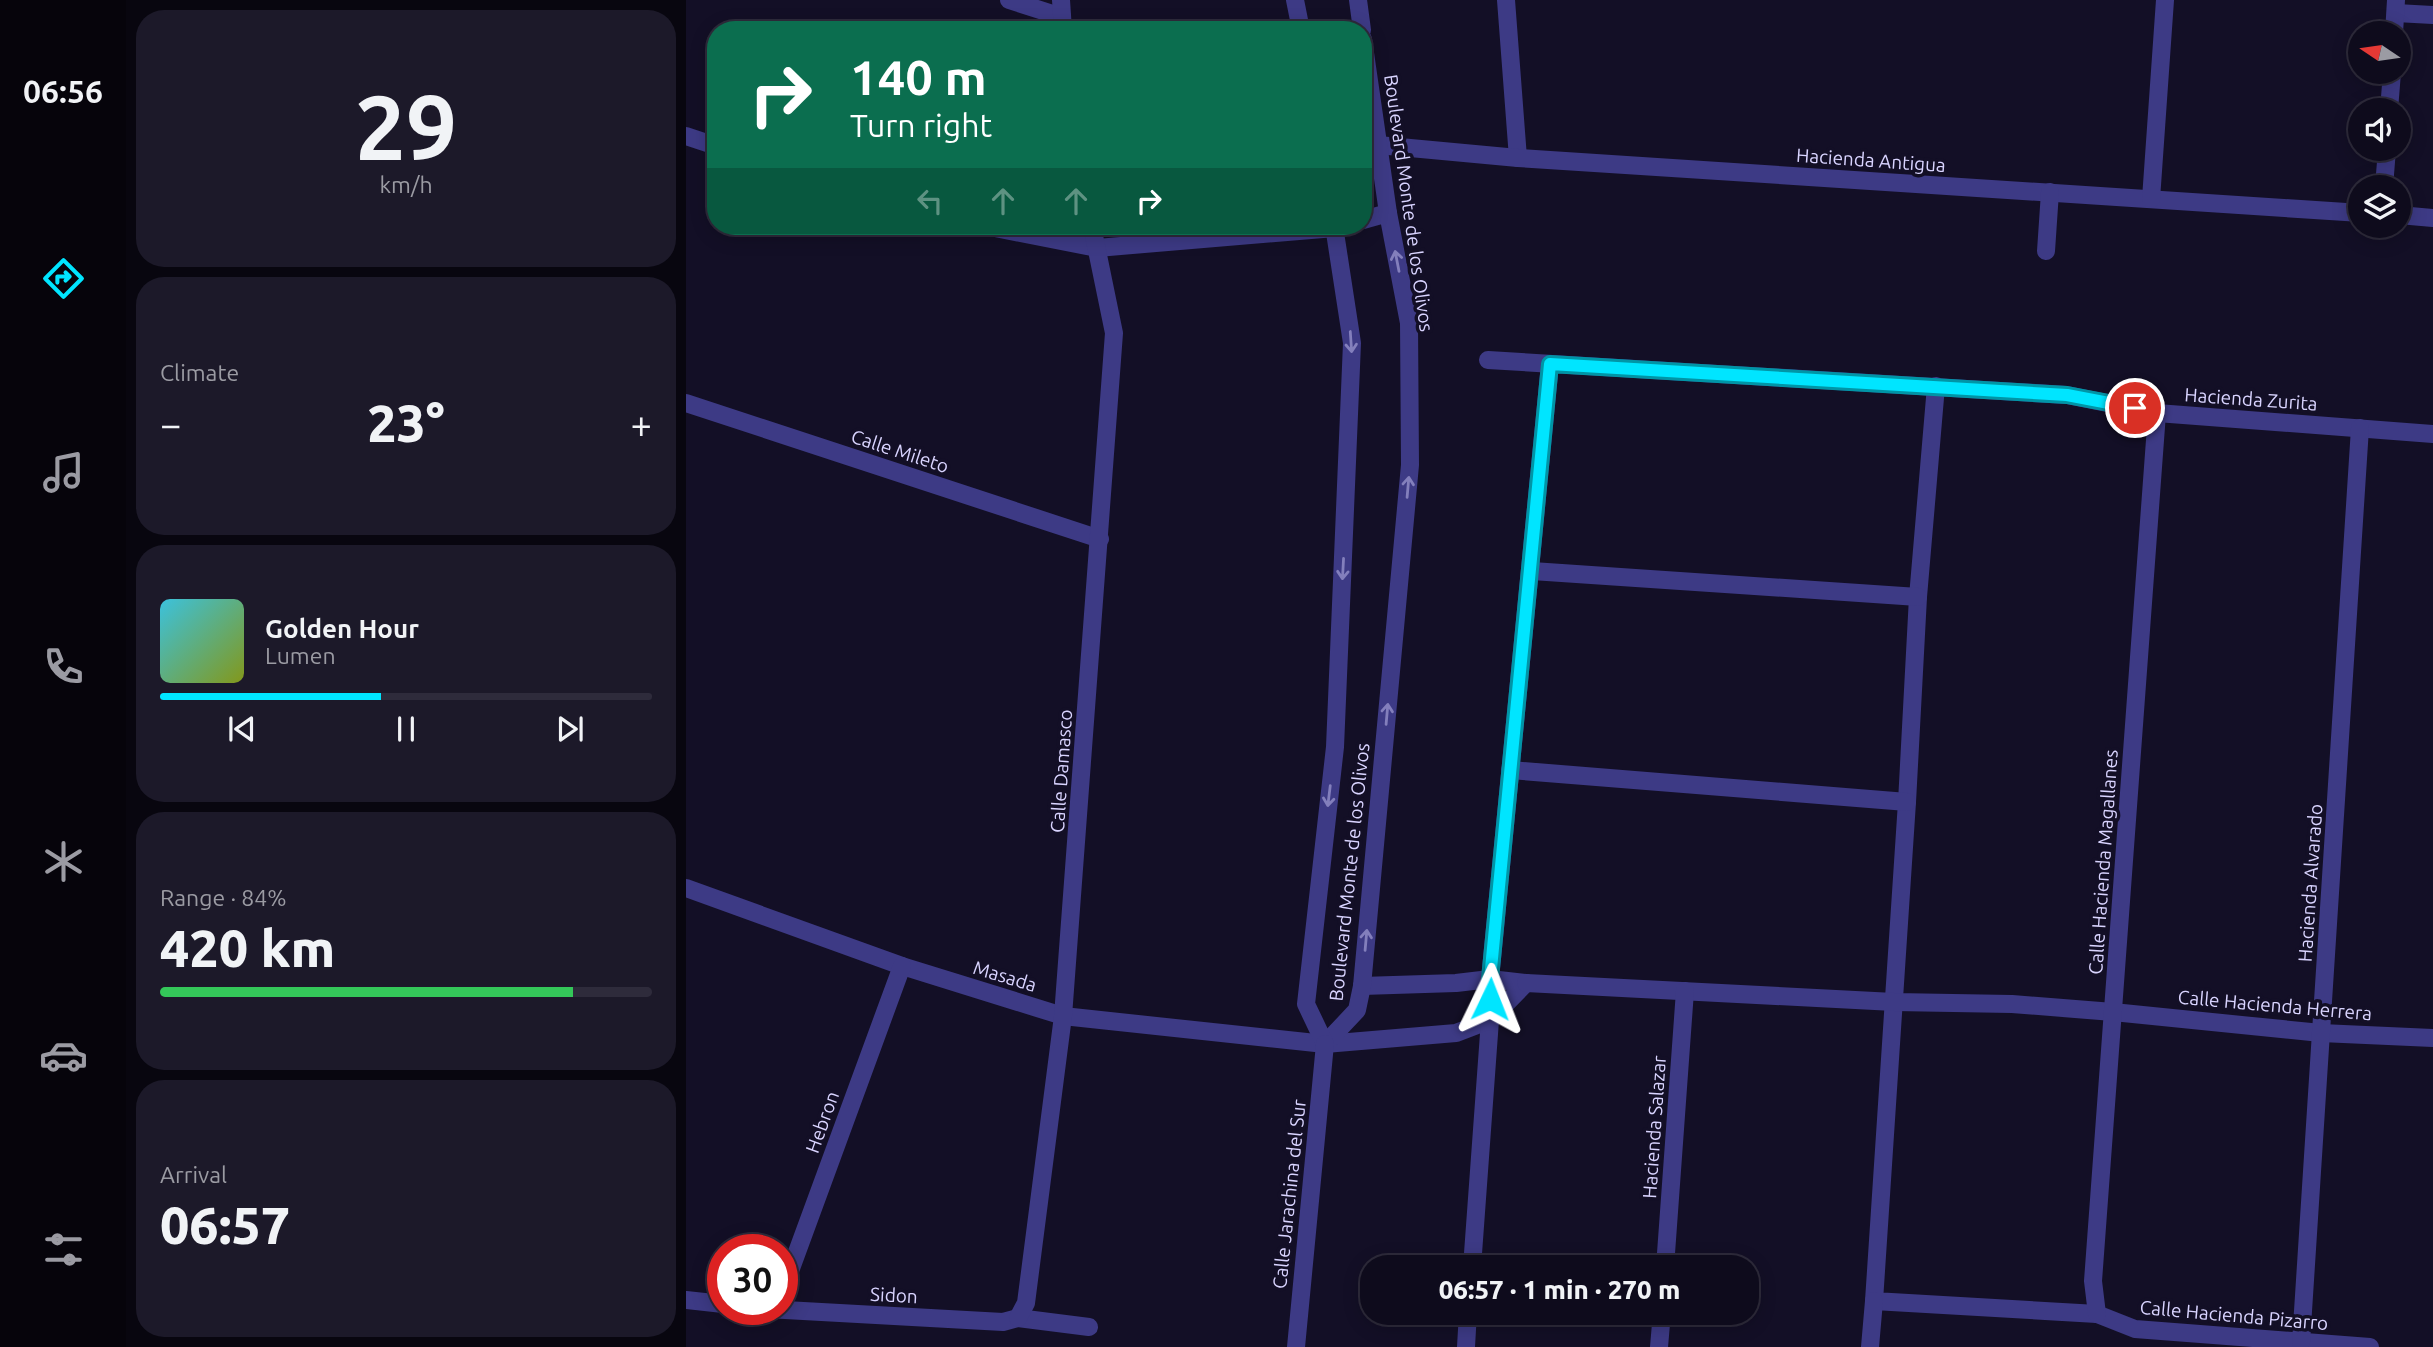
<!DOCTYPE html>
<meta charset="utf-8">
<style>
:root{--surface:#0e0b1c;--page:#1c1929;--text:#f1f3f6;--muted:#9b9ba3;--line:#2e2b3b;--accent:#00e5ff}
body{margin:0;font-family:Ubuntu,sans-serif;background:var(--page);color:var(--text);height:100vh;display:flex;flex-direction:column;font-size:26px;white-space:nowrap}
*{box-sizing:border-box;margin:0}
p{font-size:23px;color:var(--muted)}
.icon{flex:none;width:38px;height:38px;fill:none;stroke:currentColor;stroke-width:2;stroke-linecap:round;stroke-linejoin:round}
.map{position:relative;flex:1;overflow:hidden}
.side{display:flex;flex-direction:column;gap:10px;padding:10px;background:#08060f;width:560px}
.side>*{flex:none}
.top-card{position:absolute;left:21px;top:21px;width:665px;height:214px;border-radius:28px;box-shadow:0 4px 18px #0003,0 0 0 2px var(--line);background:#0b6e4f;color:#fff;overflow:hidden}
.needle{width:46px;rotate:283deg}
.tools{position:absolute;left:1662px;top:21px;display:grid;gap:14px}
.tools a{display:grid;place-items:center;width:63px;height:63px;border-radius:50%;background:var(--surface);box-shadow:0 4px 18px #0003,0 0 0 2px var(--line);font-size:35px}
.speed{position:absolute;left:21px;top:1234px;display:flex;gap:14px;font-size:35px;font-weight:700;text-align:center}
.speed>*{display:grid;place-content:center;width:91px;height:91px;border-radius:50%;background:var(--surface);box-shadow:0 4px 18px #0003,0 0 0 2px var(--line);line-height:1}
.speed .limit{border:10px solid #d22;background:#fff;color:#111}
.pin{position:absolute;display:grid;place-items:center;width:60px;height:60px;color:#fff;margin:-30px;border:4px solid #fff;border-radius:50%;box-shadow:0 2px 7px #0007}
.me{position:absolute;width:77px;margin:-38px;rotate:2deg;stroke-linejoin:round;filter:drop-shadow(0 0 5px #0008)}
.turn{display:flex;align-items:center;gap:24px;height:147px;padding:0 28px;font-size:32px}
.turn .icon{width:91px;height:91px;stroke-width:2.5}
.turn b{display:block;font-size:49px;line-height:60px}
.lanes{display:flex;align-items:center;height:66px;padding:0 28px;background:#0003;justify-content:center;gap:35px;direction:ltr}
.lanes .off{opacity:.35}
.big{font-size:52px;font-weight:800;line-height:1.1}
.side .tile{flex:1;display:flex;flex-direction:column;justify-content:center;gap:10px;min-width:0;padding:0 24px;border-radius:28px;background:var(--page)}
.side .dial{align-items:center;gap:0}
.dial b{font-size:91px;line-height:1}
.song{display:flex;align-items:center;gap:21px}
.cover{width:84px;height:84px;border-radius:10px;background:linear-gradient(135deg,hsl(190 70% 55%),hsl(70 70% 35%))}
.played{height:7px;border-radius:4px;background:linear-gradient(90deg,var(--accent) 45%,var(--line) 45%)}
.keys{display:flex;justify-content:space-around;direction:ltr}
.heat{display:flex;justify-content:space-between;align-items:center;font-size:38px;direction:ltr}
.charge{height:10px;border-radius:5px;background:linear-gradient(90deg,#34c759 84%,var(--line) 0)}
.trip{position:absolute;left:674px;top:1255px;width:399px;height:70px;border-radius:28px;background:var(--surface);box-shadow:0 4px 18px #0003,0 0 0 2px var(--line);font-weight:800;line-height:70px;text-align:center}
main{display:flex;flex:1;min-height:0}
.tabs{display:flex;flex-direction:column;width:126px;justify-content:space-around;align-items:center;background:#06040b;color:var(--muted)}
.tabs .icon{width:49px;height:49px}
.tabs .current{color:var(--accent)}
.tabs b{font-size:32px;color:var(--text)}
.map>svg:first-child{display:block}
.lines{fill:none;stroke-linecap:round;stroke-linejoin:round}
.minor{stroke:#3d3a85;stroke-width:18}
.oneway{stroke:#837fbc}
.route-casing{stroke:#0095a6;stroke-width:18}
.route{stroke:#00e5ff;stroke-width:12}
.labels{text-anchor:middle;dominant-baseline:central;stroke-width:7;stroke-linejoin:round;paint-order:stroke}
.street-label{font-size:19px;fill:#d9d4ff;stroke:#130f26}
</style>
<main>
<nav class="tabs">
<b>06:56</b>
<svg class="icon current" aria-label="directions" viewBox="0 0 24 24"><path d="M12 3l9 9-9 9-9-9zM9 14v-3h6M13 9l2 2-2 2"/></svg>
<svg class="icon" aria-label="music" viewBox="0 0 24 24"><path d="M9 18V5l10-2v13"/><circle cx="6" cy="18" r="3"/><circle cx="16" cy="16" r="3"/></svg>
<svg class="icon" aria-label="phone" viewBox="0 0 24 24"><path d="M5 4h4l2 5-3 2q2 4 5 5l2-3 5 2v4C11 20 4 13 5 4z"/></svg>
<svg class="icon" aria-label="climate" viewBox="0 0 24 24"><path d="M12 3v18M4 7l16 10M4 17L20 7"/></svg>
<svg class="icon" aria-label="car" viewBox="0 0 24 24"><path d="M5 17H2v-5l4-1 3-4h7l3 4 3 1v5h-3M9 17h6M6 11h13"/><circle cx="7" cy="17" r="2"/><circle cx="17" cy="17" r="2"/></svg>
<svg class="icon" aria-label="filters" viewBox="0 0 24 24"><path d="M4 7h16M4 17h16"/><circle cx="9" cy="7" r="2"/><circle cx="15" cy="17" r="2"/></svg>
</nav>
<section class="side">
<div class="tile dial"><b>29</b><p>km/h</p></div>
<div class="tile"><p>Climate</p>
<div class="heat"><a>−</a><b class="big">23°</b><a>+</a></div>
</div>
<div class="tile">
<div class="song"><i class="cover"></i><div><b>Golden Hour</b><p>Lumen</p></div></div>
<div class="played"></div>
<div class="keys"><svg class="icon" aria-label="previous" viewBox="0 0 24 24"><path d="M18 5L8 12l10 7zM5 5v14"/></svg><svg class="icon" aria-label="pause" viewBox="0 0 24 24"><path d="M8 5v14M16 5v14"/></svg><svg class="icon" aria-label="next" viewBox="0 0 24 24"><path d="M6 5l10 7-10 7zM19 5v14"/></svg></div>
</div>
<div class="tile"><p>Range · 84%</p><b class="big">420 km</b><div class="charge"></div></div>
<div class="tile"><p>Arrival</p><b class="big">06:57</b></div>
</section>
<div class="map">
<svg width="1747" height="1347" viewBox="0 0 1747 1347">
<rect width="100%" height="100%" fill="#130f26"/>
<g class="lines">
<!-- minor -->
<g class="minor">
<path d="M323,0L376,17"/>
<path d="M375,0L377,30"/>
<path d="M609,0L615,30"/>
<path d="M672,0L676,30"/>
<path d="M820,0L832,158"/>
<path d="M1710,13L1747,15"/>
<path d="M1708,33L1710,0"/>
<path d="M1703,110L1706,72"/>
<path d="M0,136L30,146"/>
<path d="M692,145L832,158L1675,213"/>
<path d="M1698,187L1701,149"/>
<path d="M1465,199L1479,0"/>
<path d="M1713,215L1747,218"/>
<path d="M677,220L702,213"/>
<path d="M299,226L411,248L649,228L658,226"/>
<path d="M1360,251L1364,192"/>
<path d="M802,360L1381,395L1471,413L1747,434"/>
<path d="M1250,386L1232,597L1221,802L1188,1301L1411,1314L1449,1329L1684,1347"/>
<path d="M0,403L414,539"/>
<path d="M846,571L1232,597"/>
<path d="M824,770L1221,802"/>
<path d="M0,888L216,966L377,1016L639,1044L770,1033L804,1020L840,983L804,979L770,983L676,986"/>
<path d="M840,983L1208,1002L1326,1004L1427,1012L1635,1033L1747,1038"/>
<path d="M639,1044L671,1010L676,986L724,465L723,323L702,213L677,39"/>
<path d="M639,1044L620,1004L649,747L666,343L648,226"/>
<path d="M786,1267L804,1020V979L864,364"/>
<path d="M979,1267L999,991"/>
<path d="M96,1293L216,966"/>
<path d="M0,1300L37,1304"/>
<path d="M81,1309L317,1322L332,1318L403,1327"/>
<path d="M1411,1314L1407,1281L1471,413"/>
<path d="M332,1318L340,1303L377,1016L428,333L406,226"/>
<path d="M1615,1342L1674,428"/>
<path d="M610,1347L639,1044"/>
<path d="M780,1347L782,1312"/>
<path d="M973,1347L976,1312"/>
<path d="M1184,1347L1188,1301"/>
</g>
</g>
<!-- one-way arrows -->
<defs><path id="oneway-shaft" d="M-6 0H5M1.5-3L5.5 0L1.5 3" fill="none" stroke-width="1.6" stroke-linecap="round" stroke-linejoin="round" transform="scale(1.75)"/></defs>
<g class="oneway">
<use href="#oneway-shaft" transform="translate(711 261) rotate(-101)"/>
<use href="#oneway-shaft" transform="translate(665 342) rotate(86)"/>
<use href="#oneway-shaft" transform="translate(722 487) rotate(-85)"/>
<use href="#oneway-shaft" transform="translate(657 569) rotate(93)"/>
<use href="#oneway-shaft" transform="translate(701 714) rotate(-85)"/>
<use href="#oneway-shaft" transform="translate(643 796) rotate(97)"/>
<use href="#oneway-shaft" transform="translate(680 940) rotate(-85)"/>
</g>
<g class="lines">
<!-- route casing -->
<g class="route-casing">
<path id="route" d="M804,999V979L864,364L1381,395L1449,408"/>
</g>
<!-- route -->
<use href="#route" class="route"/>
</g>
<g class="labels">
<!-- street labels -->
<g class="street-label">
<text transform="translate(1185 160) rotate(4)">Hacienda Antigua</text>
<text transform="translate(723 203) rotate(82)">Boulevard Monte de los Olivos</text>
<text transform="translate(1565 399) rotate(4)">Hacienda Zurita</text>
<text transform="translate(214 451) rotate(18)">Calle Mileto</text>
<text transform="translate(375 771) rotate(-86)">Calle Damasco</text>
<text transform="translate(1417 862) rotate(-86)">Calle Hacienda Magallanes</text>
<text transform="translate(663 872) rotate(-84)">Boulevard Monte de los Olivos</text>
<text transform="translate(1624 883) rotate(-86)">Hacienda Alvarado</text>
<text transform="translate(319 976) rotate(17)">Masada</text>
<text transform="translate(1589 1005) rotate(5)">Calle Hacienda Herrera</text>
<text transform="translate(136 1122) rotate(-70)">Hebron</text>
<text transform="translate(968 1127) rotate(-86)">Hacienda Salazar</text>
<text transform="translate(603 1194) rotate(-84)">Calle Jarachina del Sur</text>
<text transform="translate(208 1295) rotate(3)">Sidon</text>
<text transform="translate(1548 1315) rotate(5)">Calle Hacienda Pizarro</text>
</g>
</g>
</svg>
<div class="tools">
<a><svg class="needle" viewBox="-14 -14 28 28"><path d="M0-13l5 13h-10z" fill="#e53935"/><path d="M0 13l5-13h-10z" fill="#9b9ba3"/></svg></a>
<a><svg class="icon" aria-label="sound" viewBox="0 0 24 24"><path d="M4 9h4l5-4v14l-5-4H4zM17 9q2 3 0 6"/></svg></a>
<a><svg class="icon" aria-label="layers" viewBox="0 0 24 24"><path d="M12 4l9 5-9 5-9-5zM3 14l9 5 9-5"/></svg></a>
</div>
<div class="speed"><div class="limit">30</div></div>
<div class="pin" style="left:1449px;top:408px;background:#d93025"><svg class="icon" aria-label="arrive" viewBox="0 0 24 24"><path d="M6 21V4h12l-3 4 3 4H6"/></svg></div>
<svg class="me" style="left:804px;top:999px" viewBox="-20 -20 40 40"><path d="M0-17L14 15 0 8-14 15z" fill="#00e5ff" stroke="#fff" stroke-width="4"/></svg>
<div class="trip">06:57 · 1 min · 270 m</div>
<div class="top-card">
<div class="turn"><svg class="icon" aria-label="right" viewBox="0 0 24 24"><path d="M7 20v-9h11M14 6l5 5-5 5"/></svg><div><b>140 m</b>Turn right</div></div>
<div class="lanes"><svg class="icon off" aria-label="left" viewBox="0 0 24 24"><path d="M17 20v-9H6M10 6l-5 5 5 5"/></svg><svg class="icon off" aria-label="ahead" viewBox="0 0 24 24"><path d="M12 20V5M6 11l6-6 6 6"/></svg><svg class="icon off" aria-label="ahead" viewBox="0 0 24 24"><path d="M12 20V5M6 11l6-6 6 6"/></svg><svg class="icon" aria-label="right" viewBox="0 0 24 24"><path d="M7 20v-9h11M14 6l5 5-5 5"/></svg></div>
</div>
</div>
</main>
